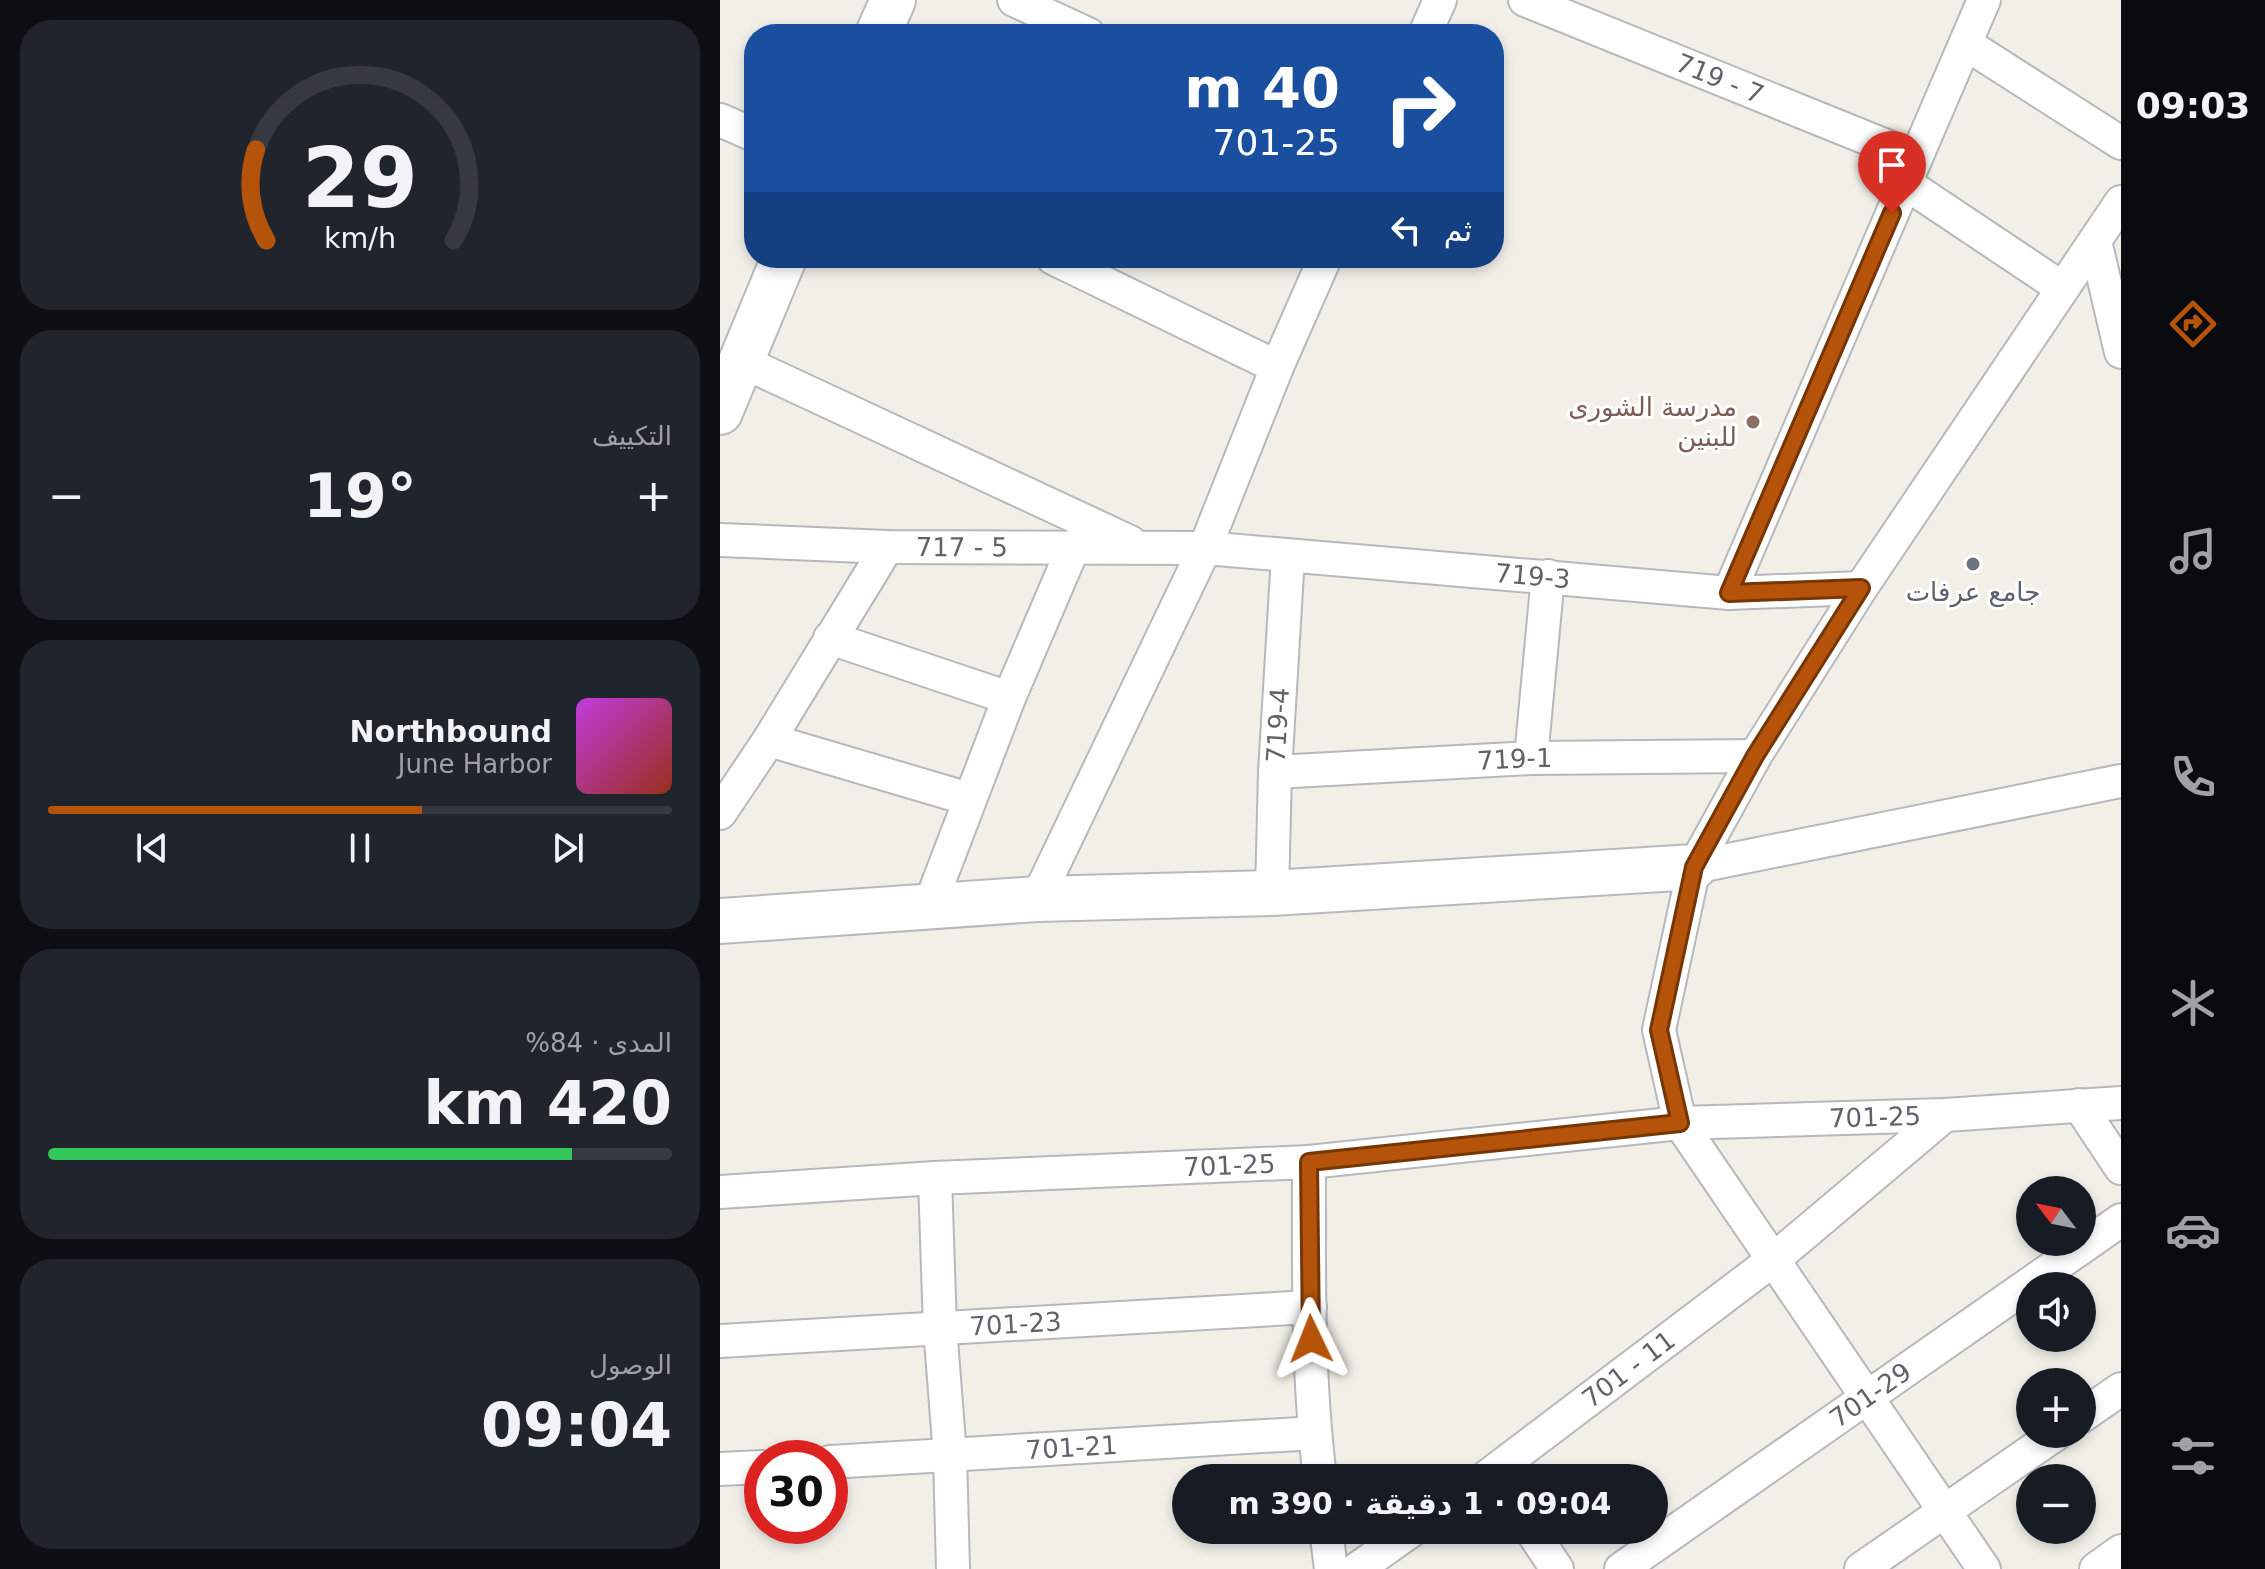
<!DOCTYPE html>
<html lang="ar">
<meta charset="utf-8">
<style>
:root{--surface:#171b24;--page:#20242c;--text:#f1f3f6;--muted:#9ea1a6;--line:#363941;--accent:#b45309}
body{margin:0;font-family:"DejaVu Sans",Cairo,sans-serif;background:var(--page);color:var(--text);direction:rtl;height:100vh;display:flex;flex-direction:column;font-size:30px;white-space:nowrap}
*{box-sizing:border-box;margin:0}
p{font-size:26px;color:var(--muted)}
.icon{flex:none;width:44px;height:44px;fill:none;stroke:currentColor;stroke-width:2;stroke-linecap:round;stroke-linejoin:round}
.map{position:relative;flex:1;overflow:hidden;direction:ltr}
.panel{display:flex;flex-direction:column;gap:20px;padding:20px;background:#0d0f14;width:720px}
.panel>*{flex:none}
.top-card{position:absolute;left:24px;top:24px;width:760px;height:244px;border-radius:32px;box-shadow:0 4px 12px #0003;direction:rtl;background:#1a4fa0;color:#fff;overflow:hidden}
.needle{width:52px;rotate:302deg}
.buttons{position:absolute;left:1296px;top:1176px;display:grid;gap:16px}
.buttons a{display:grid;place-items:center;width:80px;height:80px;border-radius:50%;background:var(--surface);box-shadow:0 4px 12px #0003;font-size:40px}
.speed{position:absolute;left:24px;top:1440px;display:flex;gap:16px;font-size:40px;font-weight:700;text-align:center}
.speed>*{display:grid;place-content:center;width:104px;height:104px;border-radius:50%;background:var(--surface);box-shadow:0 4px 12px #0003;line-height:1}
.speed .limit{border:12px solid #d22;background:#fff;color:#111}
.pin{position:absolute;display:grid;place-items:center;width:68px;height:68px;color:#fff;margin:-82px -34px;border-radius:50% 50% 50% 0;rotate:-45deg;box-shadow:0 0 8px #0007}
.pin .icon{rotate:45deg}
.me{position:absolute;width:88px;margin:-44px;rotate:358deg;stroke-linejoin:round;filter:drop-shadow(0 0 6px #0008)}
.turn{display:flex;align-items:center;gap:28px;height:168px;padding:0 32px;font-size:36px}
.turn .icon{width:104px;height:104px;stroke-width:2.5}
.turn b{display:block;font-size:56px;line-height:68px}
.then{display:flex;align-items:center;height:76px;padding:0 32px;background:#0003;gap:16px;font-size:30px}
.big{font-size:60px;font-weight:800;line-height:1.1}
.panel .tile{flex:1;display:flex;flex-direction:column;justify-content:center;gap:12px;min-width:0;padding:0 28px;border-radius:32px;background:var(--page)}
.panel .dial{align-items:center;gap:0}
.dial svg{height:208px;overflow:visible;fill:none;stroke:var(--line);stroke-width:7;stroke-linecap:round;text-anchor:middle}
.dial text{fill:var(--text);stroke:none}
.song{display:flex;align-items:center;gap:24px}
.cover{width:96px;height:96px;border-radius:12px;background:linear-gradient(135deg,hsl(290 70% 55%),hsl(10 70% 35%))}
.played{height:8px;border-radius:4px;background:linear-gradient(90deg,var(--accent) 60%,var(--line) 60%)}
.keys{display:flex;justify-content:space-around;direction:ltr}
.heat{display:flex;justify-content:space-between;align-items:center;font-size:44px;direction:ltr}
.charge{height:12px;border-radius:6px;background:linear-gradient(90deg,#34c759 84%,var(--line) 0)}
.trip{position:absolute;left:452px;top:1464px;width:496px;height:80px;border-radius:40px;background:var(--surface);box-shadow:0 4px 12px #0003;font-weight:800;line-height:80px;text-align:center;direction:rtl}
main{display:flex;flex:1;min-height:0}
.menu{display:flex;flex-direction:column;width:144px;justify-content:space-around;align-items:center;background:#090b0e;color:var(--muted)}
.menu .icon{width:56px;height:56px}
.menu .selected{color:var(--accent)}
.menu b{font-size:36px;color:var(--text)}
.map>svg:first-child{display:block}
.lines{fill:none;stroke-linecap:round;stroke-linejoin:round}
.street-casing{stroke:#b5b8bc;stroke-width:36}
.secondary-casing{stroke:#b6babf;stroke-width:48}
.street{stroke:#fff;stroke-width:32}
.secondary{stroke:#fff;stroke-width:44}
.route-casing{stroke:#753606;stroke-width:20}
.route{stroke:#b45309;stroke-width:14}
.education-dot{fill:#8d6e63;stroke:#fff;stroke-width:3}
.worship-dot{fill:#6b7280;stroke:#fff;stroke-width:3}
.labels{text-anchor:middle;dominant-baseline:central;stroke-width:6;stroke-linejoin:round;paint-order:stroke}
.street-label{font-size:26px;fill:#5f6368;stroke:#fff}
.education-label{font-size:26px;fill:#785e54;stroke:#fff;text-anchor:end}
.worship-label{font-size:26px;fill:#5b616d;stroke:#fff}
</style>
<main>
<nav class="menu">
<b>09:03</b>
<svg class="icon selected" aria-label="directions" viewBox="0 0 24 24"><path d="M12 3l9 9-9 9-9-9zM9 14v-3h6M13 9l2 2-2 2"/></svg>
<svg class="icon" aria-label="music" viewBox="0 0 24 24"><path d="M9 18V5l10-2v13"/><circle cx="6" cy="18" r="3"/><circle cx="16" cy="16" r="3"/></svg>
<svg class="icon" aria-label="phone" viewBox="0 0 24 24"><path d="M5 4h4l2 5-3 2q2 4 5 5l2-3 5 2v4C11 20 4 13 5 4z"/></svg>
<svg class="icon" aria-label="climate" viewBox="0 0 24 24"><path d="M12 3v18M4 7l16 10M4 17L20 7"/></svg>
<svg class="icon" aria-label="car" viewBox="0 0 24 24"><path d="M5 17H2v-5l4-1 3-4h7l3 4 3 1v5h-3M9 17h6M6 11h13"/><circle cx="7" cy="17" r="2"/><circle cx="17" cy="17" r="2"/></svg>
<svg class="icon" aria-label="filters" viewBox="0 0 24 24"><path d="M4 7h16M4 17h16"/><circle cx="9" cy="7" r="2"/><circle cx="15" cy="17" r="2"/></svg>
</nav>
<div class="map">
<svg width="1401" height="1569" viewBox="0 0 1401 1569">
<rect width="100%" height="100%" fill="#f1efe8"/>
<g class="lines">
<!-- street casing -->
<g class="street-casing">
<g id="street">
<path d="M294,0L368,34"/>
<path id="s1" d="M805,0L1196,158"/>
<path d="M705,34L720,0"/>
<path d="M1246,44L1401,143"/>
<path d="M0,120L34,135"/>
<path d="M1185,183L1342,288"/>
<path d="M1375,241L1401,352"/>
<path d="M333,258L557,367"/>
<path d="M21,361L410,542"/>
<path id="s2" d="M0,540L167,547L485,548L1009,593L1141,588"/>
<path d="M1009,593L1264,0"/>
<path d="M110,638L289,698"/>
<path d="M49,740L249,799"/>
<path d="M811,758L828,576"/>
<path id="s3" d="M555,772L811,758L1035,756"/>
<path d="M0,813L49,740L167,547"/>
<path d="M974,867L1401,781"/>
<path id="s4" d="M552,893L555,772L568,556"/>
<path d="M317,899L485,548L557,367L605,258"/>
<path d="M209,907L289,698L354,546"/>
<path d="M1359,1105L1401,1168"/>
<path d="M589,1162C589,1267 587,1374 600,1478"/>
<path d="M215,1178L220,1328L230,1455L233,1569"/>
<path id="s5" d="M0,1192L215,1178L589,1162L960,1123L1225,1115L1401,1103"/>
<path id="s6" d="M0,1341L590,1307"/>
<path d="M1362,1416L1401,1389"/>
<path id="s7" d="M110,1462L595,1433"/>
<path d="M0,1469L42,1467"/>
<path id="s8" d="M765,1478L1053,1260L1225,1115"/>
<path d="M606,1530L611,1569"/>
<path d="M811,1530L837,1569"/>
<path d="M637,1569L692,1530"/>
<path id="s9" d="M901,1569L1401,1220"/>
<path d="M1141,1569L1336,1434"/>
<path d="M1264,1569L960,1123L939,1030L974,867L1035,756L1141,588L1401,202"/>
<path d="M1376,1569L1401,1551"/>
</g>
</g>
<!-- secondary casing -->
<g class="secondary-casing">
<g id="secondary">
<path d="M158,34L173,0"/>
<path d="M0,412L64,258"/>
<path d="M0,921L317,899L552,893L974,867"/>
</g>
</g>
<!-- street -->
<use href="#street" class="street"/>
<!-- secondary -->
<use href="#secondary" class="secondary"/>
</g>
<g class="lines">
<!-- route casing -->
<g class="route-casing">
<path id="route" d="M591,1339L589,1162L960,1123L939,1030L974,867L1035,756L1141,588L1009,593L1172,213"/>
</g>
<!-- route -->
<use href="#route" class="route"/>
</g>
<!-- markers -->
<circle class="education-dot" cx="1033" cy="422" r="8"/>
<circle class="worship-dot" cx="1253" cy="564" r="8"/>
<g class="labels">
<!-- street labels -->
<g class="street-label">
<text stroke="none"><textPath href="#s1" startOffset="210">719 - 7</textPath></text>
<text stroke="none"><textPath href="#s2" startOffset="242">717 - 5</textPath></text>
<text stroke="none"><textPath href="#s2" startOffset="814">719-3</textPath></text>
<text stroke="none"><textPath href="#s4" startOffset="168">719-4</textPath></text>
<text stroke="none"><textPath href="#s3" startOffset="240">719-1</textPath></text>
<text stroke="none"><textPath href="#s5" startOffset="1158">701-25</textPath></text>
<text stroke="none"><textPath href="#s5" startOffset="510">701-25</textPath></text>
<text stroke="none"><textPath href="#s6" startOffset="296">701-23</textPath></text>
<text stroke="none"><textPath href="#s8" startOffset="180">701 - 11</textPath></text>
<text stroke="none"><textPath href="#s9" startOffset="304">701-29</textPath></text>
<text stroke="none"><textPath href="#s7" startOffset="242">701-21</textPath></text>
</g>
<!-- education labels -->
<g class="education-label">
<text x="1017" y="407">مدرسة الشورى<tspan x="1017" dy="30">للبنين</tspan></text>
</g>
<!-- worship labels -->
<g class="worship-label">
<text x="1253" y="592">جامع عرفات</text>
</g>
</g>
</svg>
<div class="buttons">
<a><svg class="needle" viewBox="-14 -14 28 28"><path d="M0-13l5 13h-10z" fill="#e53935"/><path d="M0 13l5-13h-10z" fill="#9ea1a6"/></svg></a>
<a><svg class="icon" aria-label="sound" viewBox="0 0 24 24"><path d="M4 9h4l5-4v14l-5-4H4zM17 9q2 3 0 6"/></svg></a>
<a>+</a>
<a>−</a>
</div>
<div class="speed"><div class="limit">30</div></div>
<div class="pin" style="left:1172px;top:213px;background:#d93025"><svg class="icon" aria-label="arrive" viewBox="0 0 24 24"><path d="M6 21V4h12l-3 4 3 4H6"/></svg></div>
<svg class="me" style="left:591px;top:1339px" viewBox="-20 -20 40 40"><path d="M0-17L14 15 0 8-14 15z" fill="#b45309" stroke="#fff" stroke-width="4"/></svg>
<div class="trip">09:04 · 1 دقيقة · 390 m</div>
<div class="top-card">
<div class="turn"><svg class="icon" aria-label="right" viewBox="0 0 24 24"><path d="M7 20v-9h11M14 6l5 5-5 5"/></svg><div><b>40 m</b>701-25</div></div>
<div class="then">ثم<svg class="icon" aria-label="left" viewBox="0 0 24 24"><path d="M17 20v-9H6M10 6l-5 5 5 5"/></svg></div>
</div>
</div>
<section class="panel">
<div class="tile dial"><svg viewBox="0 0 100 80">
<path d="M14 69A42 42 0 1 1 86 69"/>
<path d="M14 69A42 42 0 0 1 10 34" stroke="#b45309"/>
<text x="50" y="56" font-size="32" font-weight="700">29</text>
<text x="50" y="72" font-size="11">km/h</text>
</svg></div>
<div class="tile"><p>التكييف</p>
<div class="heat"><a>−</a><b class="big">19°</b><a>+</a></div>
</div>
<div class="tile">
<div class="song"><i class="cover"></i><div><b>Northbound</b><p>June Harbor</p></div></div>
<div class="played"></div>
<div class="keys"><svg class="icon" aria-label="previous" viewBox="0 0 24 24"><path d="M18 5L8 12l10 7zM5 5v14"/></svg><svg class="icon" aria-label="pause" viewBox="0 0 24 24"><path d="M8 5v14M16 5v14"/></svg><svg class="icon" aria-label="next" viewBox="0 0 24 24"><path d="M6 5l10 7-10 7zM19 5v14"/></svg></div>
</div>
<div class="tile"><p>المدى · 84%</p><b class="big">420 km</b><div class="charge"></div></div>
<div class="tile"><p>الوصول</p><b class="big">09:04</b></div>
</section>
</main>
